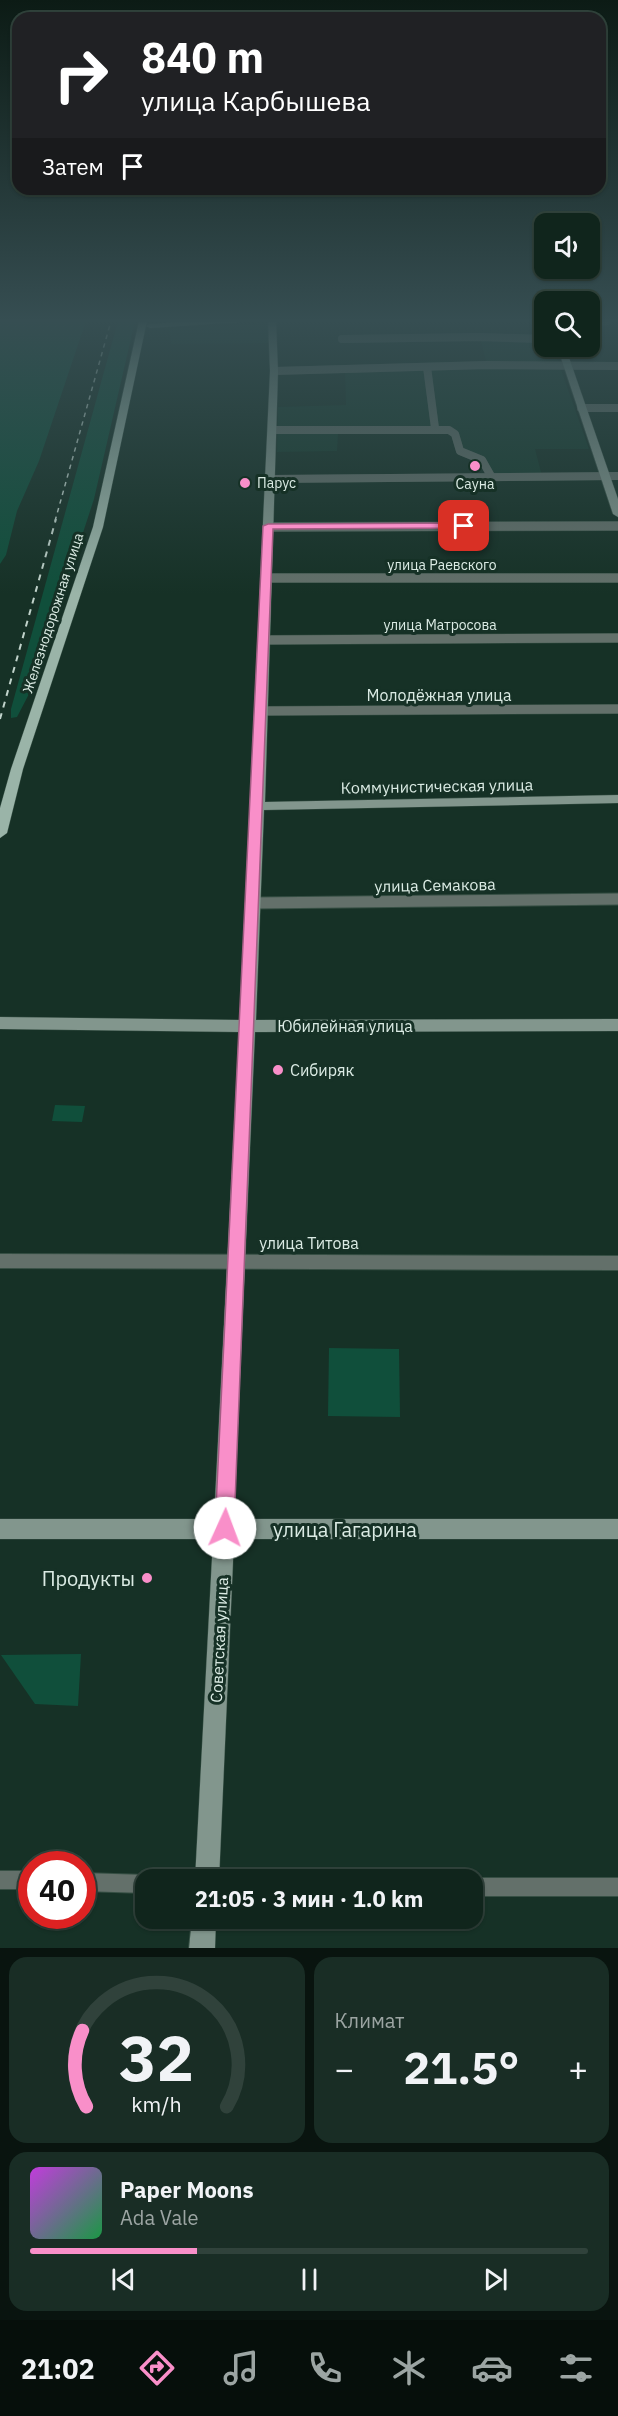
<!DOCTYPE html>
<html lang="ru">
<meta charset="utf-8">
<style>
:root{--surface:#10251c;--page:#192d25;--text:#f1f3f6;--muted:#9ca5a3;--line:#30423b;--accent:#f98fc9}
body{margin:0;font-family:"IBM Plex Sans",sans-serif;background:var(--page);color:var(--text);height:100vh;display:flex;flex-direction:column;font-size:22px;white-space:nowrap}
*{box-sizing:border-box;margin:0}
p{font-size:20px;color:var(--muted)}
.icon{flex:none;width:33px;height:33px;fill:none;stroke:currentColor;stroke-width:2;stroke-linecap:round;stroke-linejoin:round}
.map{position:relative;height:1948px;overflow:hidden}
.drawer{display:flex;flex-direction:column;gap:9px;padding:9px;background:#09140f;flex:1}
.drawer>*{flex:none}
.hud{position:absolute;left:12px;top:12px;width:594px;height:183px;border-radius:18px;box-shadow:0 2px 4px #0004,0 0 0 2px var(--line);background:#202124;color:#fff;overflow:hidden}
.fabs{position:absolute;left:534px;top:213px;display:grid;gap:12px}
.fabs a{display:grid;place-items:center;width:66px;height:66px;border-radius:12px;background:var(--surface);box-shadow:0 2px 4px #0004,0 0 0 2px var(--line);font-size:30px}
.speed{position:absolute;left:18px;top:1851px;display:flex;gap:12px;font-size:30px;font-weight:700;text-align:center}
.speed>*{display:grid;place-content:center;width:78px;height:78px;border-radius:50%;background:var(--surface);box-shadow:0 2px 4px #0004,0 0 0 2px var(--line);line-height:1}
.speed .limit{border:9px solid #d22;background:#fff;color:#111}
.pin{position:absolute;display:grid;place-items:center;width:51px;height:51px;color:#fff;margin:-26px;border-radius:12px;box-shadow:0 3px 9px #0006}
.me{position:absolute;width:66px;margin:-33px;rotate:2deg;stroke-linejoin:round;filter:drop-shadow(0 0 4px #0008)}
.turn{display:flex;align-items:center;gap:21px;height:126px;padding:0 30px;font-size:27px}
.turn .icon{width:78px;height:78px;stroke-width:2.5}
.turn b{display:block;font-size:42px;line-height:51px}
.then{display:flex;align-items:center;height:57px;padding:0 30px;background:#0003;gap:12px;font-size:22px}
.big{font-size:45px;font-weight:700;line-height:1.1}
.drawer .card{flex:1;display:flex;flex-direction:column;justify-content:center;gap:9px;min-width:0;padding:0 21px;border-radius:18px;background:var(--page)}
.drawer .dial{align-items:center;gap:0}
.dial svg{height:156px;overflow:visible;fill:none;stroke:var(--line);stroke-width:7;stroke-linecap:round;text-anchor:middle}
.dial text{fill:var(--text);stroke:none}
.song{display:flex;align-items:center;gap:18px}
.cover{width:72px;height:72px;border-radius:9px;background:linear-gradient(135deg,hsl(290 70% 55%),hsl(140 70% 35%))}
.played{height:6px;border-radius:3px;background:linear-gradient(90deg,var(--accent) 30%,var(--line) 30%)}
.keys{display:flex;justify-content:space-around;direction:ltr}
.heat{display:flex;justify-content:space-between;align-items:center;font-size:33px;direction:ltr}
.drawer .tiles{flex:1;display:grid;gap:9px;grid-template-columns:1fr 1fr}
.card:last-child{grid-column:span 2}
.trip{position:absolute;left:135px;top:1869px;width:348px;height:60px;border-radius:18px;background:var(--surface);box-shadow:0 2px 4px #0004,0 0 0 2px var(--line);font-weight:700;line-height:60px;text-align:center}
.tab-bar{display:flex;height:96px;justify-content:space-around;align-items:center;background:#060f0b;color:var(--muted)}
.tab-bar .icon{width:42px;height:42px}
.tab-bar .on{color:var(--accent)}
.tab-bar b{font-size:27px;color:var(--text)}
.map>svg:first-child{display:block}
.built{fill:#173c2e}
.green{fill:#104f3b}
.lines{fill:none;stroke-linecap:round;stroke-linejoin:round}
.street-far4-casing{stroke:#364f44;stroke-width:8}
.street-far3-casing{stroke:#364f44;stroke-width:10}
.street-far2-casing{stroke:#364f44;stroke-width:13}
.street-far1-casing{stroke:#364f44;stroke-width:16}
.street-casing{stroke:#364f44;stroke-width:20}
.secondary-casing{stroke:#364f44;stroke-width:1}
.primary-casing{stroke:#364f44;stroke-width:1}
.street-far4{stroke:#63706a;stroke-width:8}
.street-far3{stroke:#63706a;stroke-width:9}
.street-far2{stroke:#63706a;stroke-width:11}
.street-far1{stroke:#63706a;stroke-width:14}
.street{stroke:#63706a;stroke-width:18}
.secondary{fill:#82968d;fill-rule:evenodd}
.primary{fill:#9ab4a8;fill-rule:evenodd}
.rail-far1{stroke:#c1d3cb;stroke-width:1.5;stroke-dasharray:4.5 4.5;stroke-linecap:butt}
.rail{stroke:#c1d3cb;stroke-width:2;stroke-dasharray:6 6;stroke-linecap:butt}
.route{fill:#f98fc9;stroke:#a25d83;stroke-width:1.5}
.poi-dot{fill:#f98fc9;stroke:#163126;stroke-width:2}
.labels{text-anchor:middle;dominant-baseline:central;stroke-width:6;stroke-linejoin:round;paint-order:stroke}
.far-poi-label{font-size:14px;fill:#dbebe4;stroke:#163126;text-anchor:start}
.far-street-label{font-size:14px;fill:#dbebe4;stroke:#163126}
.street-label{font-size:16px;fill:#dbebe4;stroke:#163126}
.poi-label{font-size:16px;fill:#dbebe4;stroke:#163126;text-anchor:start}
.near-street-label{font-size:20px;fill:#dbebe4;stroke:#163126}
.near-poi-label{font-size:20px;fill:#dbebe4;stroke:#163126;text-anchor:end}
</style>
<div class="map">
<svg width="618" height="1948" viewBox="0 0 618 1948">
<rect width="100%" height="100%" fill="#163126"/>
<!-- built -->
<g class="built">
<path d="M268,323L269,343L171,344L169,329Z"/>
<path d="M480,337L544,339V346L553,347L589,449H535L542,476H491L485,463L462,452L452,431L338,434L337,451L277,452L278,407L346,405L345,369L487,365Z"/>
</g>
<!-- green -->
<g class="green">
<path d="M0,321H86L39,461L17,511L6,555L0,564Z"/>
<path d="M118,321H135L94,499L41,661L29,694L17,717L11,718V709Z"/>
<path d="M55,1105L85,1106L82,1122L52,1121Z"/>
<path d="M329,1348L399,1349L400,1417L328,1416Z"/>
<path d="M81,1654L78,1706L35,1704L1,1655Z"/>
</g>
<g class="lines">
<!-- street-far4 casing -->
<g class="street-far4-casing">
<g id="street-far4">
<path d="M590,322L607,321"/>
<path d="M342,339L480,337L544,339"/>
<path d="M427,367L435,428"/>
<path d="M274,371L487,365L618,366"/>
<path d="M581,408H618"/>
<path d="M272,430H449L455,434L460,451L482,460L491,476"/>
<path d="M270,479L618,476"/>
</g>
</g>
<!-- street-far3 casing -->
<g class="street-far3-casing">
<g id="street-far3">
<path d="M268,527L618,526"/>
<path d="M265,578H618"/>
<path d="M263,640L618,638"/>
<path d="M261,711L618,709"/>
</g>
</g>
<!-- street-far2 casing -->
<g class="street-far2-casing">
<path id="street-far2" d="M253,903L618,899"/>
</g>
<!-- street-far1 casing -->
<g class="street-far1-casing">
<path id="street-far1" d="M0,1261L618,1263"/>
</g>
<!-- street casing -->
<g class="street-casing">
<g id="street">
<path d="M0,1880H32"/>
<path d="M82,1882L146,1884"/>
<path d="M472,1887H618"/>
</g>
</g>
<!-- secondary casing -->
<g class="secondary-casing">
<g id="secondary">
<path d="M193,321H257L150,328L146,326L150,324Z"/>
<path d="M268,321H276L278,371L265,802L618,795V803L264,810L256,1020L618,1019V1031L255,1032L234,1519H618V1539H234L219,1880H195L213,1539H0V1519H214L239,1032L0,1029V1017L240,1020L270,371Z"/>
<path d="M557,346H565L618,499V517L613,514Z"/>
<path d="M192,1918H216L215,1948H189Z"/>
</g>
</g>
<!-- primary casing -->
<g class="primary-casing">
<path id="primary" d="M139,321H147L103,527L23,769L7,833L0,838V808L11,769L93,527Z"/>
</g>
<!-- street-far4 -->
<use href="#street-far4" class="street-far4"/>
<!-- street-far3 -->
<use href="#street-far3" class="street-far3"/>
<!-- street-far2 -->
<use href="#street-far2" class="street-far2"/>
<!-- street-far1 -->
<use href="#street-far1" class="street-far1"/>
<!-- street -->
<use href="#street" class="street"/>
<!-- secondary -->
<use href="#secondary" class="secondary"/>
<!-- primary -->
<use href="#primary" class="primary"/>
<!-- rail-far1 -->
<path class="rail-far1" d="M55,521L111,321"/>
<!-- rail -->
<path class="rail" d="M0,719L56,519"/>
</g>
<!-- sky -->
<linearGradient id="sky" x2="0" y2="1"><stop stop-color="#0c1b15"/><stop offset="0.54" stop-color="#364e52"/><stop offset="1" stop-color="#364e52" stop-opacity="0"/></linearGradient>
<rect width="618" height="594" fill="url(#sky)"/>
<!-- route -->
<path class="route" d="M464,523L469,526L468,528L273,529L234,1528L232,1535L225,1538L218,1535L215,1528L263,526L268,524Z"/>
<!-- markers -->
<g class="poi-dot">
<circle cx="475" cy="466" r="6"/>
<circle cx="245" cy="483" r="6"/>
<circle cx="278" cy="1070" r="6"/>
<circle cx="147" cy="1578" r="6"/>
</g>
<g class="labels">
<!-- far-poi labels -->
<g class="far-poi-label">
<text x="257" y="483">Парус</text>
<text x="475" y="484" text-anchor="middle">Сауна</text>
</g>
<!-- far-street labels -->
<g class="far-street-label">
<text x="442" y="565">улица Раевского</text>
<text transform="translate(53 613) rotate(-72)">Железнодорожная улица</text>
<text x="440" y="625">улица Матросова</text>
</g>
<!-- street labels -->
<g class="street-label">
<text x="439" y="695">Молодёжная улица</text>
<text transform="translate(437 786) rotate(-1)">Коммунистическая улица</text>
<text transform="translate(435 885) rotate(-1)">улица Семакова</text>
<text x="345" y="1026">Юбилейная улица</text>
<text x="309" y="1243">улица Титова</text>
<text transform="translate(219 1640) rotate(-87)">Советская улица</text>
</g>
<!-- poi labels -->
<g class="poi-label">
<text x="290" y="1070">Сибиряк</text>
</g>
<!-- near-street labels -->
<g class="near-street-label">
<text x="345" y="1529">улица Гагарина</text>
</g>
<!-- near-poi labels -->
<g class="near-poi-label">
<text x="135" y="1578">Продукты</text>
</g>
</g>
</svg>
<div class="fabs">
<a><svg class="icon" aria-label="sound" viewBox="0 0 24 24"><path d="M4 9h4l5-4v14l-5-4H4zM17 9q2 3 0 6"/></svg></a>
<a><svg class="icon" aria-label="search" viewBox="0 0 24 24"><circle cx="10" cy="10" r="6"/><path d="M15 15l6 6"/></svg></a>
</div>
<div class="speed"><div class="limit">40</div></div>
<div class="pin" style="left:464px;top:526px;background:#d93025"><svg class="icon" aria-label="arrive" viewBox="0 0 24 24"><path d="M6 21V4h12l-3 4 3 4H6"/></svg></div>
<svg class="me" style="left:225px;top:1528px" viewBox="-20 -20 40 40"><circle r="19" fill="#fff"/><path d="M0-13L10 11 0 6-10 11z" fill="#f98fc9"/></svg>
<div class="trip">21:05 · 3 мин · 1.0 km</div>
<div class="hud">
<div class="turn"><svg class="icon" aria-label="right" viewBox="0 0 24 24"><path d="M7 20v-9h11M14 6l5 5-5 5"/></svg><div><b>840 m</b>улица Карбышева</div></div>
<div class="then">Затем<svg class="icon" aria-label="arrive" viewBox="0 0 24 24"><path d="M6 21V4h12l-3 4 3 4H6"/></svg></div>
</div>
</div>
<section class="drawer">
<div class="tiles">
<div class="card dial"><svg viewBox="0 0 100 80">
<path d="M14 69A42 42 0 1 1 86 69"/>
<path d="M14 69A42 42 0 0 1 12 30" stroke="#f98fc9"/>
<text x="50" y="56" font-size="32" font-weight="700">32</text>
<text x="50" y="72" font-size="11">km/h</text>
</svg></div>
<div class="card"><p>Климат</p>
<div class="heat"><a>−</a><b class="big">21.5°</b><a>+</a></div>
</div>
<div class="card">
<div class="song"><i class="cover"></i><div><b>Paper Moons</b><p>Ada Vale</p></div></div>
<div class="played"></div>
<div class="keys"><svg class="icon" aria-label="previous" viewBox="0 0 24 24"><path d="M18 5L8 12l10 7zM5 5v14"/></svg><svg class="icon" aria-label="pause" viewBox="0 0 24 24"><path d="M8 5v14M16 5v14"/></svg><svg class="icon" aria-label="next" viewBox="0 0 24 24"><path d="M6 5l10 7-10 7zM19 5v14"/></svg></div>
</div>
</div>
</section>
<nav class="tab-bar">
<b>21:02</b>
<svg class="icon on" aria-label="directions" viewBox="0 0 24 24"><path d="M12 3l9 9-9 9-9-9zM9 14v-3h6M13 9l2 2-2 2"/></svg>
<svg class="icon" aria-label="music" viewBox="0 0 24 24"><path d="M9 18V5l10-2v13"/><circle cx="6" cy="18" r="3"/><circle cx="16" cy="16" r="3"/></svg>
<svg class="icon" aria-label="phone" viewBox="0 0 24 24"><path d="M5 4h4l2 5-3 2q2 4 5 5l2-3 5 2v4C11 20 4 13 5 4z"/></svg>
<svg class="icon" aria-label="climate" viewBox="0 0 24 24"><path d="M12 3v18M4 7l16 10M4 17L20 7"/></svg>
<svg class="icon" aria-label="car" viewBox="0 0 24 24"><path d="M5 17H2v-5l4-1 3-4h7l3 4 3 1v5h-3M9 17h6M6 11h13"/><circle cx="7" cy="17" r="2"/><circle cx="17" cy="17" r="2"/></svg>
<svg class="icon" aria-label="filters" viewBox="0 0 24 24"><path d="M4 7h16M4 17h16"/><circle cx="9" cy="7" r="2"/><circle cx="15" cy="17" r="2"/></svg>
</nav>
